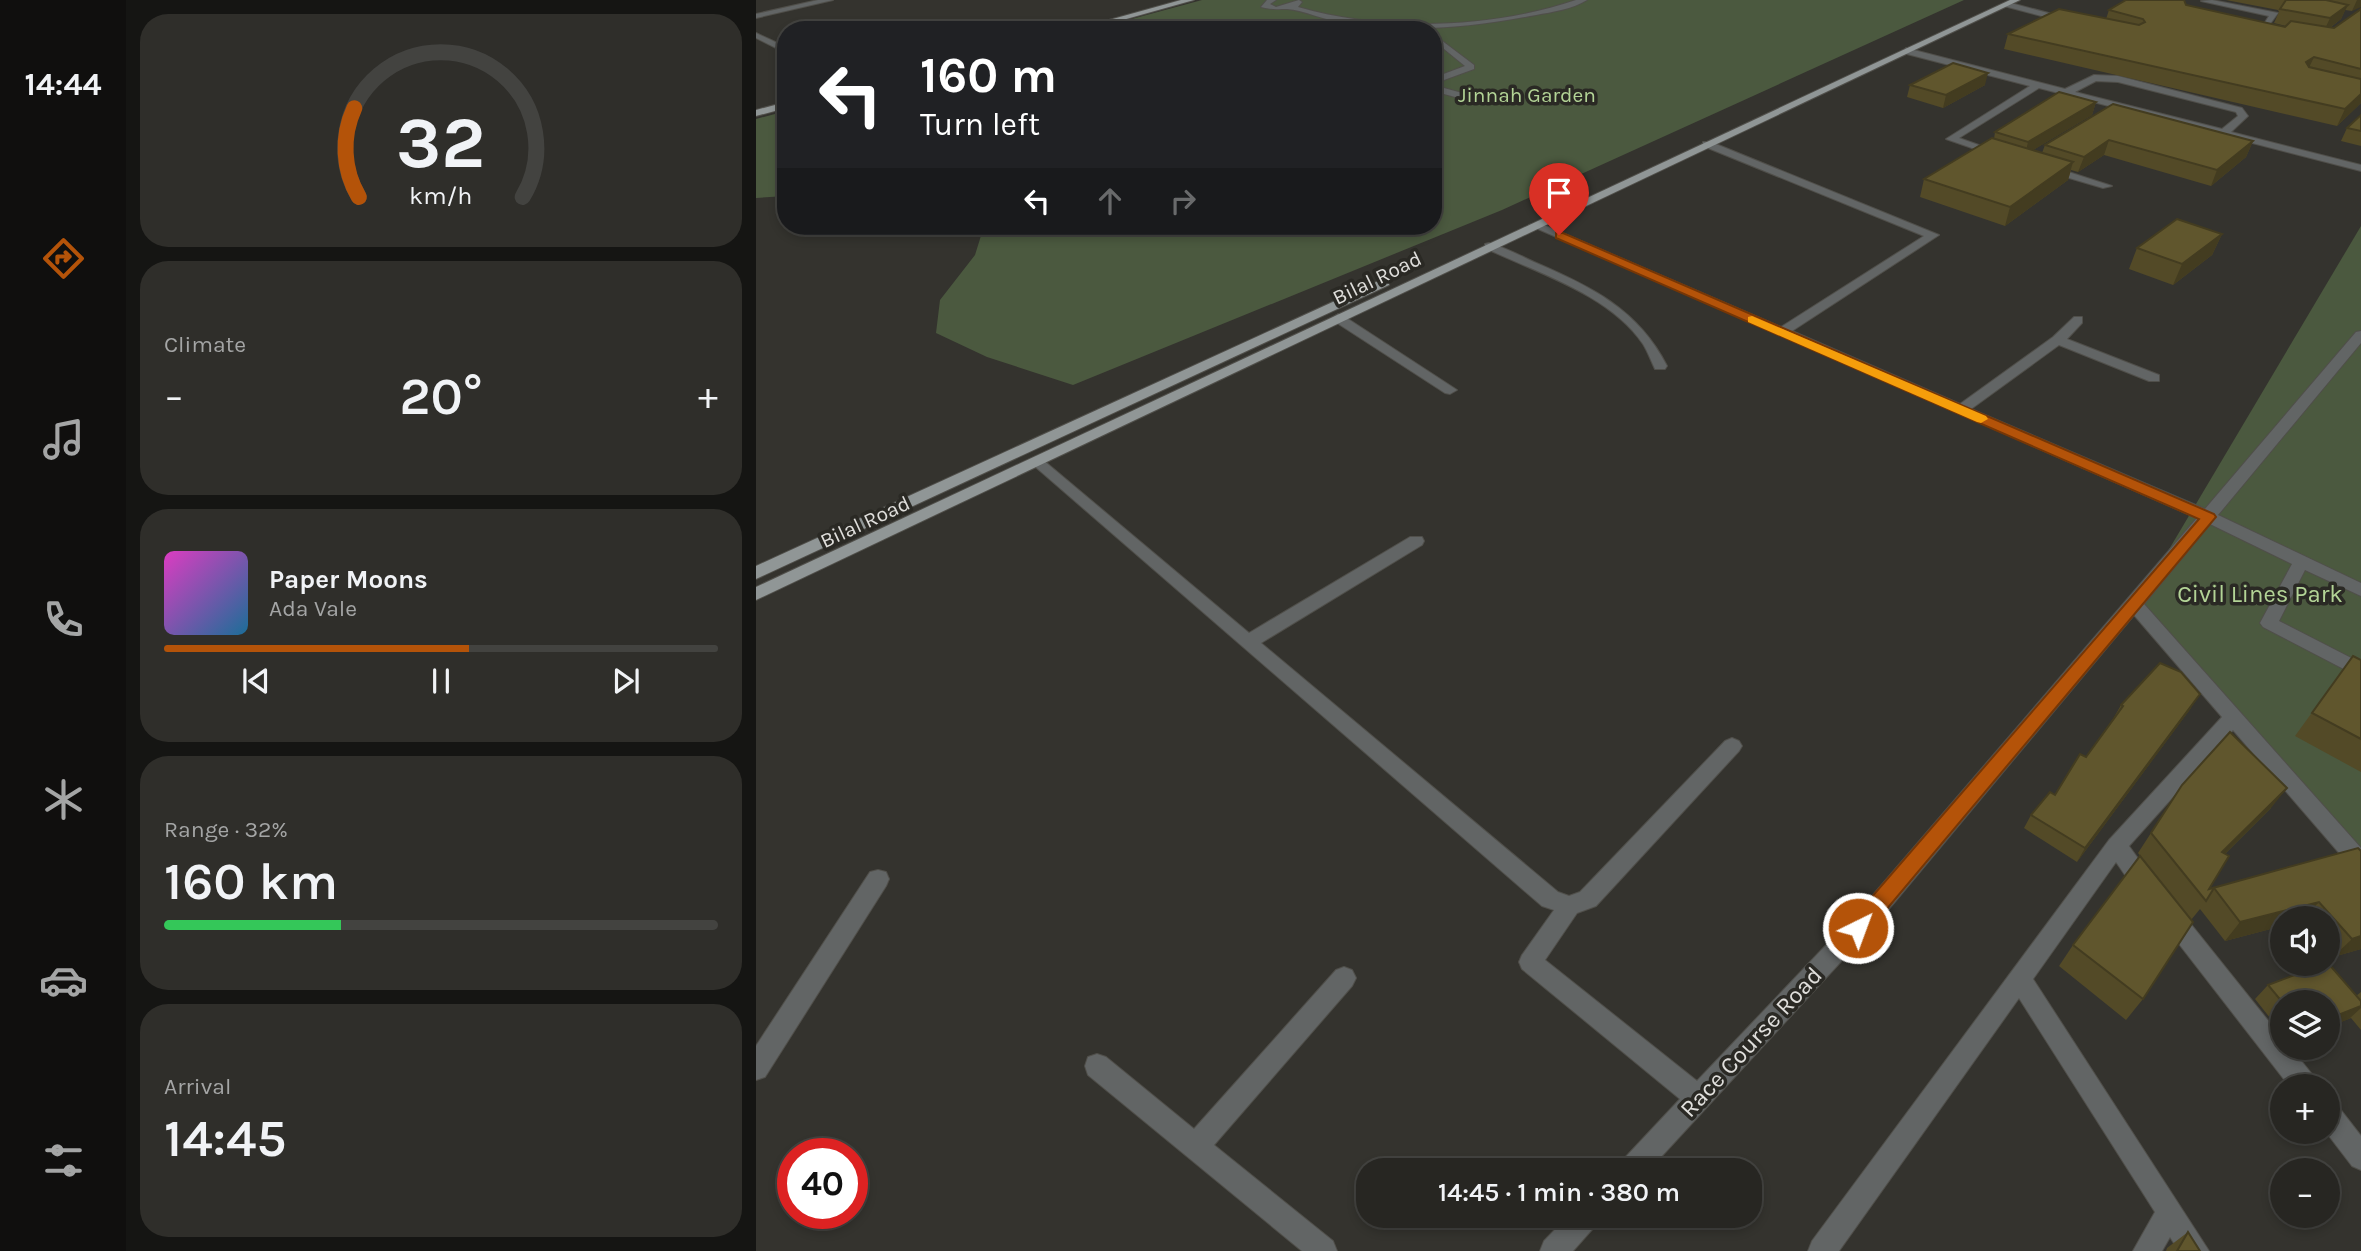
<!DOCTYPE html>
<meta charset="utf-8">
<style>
:root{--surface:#272622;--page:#2f2e2a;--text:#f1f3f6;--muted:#a4a5a5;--line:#434340;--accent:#b45309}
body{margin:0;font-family:Karla,sans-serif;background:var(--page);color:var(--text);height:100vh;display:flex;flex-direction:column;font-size:26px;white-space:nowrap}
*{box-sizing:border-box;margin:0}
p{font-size:23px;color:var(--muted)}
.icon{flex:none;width:38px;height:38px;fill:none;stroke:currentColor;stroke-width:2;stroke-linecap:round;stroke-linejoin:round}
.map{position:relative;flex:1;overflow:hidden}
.panel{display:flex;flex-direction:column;gap:14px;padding:14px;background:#151513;width:630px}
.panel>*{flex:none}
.top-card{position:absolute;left:21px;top:21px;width:665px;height:214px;border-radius:28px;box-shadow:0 4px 10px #0003,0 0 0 2px var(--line);background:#202124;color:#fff;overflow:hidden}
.controls{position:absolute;left:1514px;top:906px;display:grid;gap:14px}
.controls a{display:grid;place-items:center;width:70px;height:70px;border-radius:50%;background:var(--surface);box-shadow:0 4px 10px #0003,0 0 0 2px var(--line);font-size:35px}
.speed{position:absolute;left:21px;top:1138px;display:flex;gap:14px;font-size:35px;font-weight:700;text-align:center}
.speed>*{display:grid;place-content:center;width:91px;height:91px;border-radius:50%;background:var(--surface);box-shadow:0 4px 10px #0003,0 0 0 2px var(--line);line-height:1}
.speed .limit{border:10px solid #d22;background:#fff;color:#111}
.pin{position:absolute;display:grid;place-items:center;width:60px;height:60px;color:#fff;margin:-72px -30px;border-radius:50% 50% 50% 0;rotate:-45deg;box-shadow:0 0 7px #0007}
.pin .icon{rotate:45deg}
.me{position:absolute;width:77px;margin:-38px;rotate:42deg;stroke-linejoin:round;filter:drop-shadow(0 0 5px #0008)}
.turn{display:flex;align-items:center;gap:24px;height:147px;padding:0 28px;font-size:32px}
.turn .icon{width:91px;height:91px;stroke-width:2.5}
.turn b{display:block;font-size:49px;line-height:60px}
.lanes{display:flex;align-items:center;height:66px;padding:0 28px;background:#0003;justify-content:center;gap:35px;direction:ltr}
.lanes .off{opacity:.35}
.big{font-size:52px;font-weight:600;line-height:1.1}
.panel .widget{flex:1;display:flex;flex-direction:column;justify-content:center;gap:10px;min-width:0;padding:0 24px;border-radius:28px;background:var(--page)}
.panel .dial{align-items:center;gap:0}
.dial svg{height:182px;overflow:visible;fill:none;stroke:var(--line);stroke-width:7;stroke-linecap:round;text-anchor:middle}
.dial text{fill:var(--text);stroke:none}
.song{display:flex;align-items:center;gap:21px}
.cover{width:84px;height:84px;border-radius:10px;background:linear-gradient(135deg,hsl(310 70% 55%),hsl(200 70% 35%))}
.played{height:7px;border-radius:4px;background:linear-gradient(90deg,var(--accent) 55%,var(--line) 55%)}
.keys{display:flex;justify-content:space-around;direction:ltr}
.heat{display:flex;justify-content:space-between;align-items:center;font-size:38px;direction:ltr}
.charge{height:10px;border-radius:5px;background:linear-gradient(90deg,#34c759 32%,var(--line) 0)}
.trip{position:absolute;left:600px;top:1158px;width:406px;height:70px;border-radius:28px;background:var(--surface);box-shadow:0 4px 10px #0003,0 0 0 2px var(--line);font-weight:600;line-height:70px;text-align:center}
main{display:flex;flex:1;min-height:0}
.menu{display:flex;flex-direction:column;width:126px;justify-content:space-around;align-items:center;background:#100f0e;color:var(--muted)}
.menu .icon{width:49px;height:49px}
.menu .on{color:var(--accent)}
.menu b{font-size:32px;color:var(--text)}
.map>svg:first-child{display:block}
.green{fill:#4b593f}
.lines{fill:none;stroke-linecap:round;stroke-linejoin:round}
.minor-casing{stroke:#504f4a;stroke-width:2}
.major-casing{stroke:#504f4a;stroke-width:2}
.minor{fill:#626565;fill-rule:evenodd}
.major{fill:#909696;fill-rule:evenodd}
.wall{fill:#534a27}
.shaded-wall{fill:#433c20}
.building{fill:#60562d;stroke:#433c20;stroke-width:2}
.route{fill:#b45309;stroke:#753606;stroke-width:2}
.slow{fill:#f59e0b}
.labels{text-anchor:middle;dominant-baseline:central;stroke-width:7;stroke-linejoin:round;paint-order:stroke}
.far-park-label{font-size:21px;fill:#b3d496;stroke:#2a2924}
.far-street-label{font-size:21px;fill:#e0dfdc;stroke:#2a2924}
.park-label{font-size:24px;fill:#b3d496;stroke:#2a2924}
.street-label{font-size:24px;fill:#e0dfdc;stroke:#2a2924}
</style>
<main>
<nav class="menu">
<b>14:44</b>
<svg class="icon on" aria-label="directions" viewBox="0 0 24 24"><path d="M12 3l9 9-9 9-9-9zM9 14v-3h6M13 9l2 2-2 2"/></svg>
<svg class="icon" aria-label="music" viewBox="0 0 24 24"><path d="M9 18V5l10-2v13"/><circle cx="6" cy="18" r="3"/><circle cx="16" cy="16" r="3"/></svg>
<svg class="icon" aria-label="phone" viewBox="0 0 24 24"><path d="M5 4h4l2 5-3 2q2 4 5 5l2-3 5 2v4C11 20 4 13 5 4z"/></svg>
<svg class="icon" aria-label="climate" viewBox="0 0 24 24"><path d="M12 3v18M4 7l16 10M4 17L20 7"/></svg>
<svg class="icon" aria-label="car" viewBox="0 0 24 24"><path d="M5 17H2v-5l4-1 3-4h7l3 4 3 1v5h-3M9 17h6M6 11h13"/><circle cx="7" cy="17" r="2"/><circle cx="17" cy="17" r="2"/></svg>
<svg class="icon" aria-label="filters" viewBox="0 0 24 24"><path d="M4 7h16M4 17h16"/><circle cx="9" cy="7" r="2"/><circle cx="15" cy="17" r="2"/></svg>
</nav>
<section class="panel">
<div class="widget dial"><svg viewBox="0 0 100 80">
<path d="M14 69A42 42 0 1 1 86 69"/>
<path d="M14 69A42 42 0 0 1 12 30" stroke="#b45309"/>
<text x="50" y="56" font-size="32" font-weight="700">32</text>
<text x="50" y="72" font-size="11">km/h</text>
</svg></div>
<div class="widget"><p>Climate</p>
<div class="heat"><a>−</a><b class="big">20°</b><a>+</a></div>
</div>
<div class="widget">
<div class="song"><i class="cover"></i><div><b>Paper Moons</b><p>Ada Vale</p></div></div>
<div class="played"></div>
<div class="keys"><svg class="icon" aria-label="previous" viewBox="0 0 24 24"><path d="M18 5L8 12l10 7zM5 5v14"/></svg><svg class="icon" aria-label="pause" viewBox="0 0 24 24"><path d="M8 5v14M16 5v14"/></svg><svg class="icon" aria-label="next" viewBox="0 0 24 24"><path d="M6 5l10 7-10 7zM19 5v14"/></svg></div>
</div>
<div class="widget"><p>Range · 32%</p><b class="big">160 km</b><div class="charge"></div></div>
<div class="widget"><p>Arrival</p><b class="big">14:45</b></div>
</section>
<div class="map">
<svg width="1605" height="1251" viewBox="0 0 1605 1251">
<rect width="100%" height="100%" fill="#34332e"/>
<!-- green -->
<g class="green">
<path d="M446,0H1208L746,210L317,385L231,357L180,333L184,300L219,255L228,226H677V30H335Z"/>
<path d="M30,111V196L0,198V119Z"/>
<path d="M1605,226V863L1380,605Z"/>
</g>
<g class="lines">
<!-- minor casing -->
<g class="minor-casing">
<g id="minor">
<path d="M62,0H77L0,18V14Z"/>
<path d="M511,0H520L514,4L520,7L543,0L546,2L542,7C627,32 735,29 820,0H831C817,9 796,12 780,15C717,27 652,34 588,23C571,21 547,10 531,9C521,9 516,10 505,7Z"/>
<path d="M1456,0L1522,13L1514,24L1531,31L1527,33L1506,27L1513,16L1445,1Z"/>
<path d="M1251,2L1315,19L1316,21L1312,23L1248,6Z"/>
<path d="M0,33L30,47V53L0,38Z"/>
<path d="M677,34L718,65V69L677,84V78L709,66L677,40Z"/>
<path d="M1150,48L1309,89L1338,75L1362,76L1486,108L1492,116L1475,132L1605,165V171L1283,88L1203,138L1248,154L1239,156L1190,139L1274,86L1147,53ZM1340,81L1362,82L1480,112L1482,116L1466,129L1319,92Z"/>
<path d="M677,85L717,96L719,98L714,101L677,91Z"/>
<path d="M947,142H955L1183,235L1036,331L1204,404L1297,337L1318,317H1326V323L1311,339L1403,375V381H1393L1303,345L1215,409L1449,509L1600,332L1605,331V343L1462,515L1605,583V596L1549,570L1523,621L1605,663V678L1507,627L1504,623L1536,564L1454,524L1388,604L1605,848V872L1597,869L1477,730L1373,846L1401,885L1398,892C1380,898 1370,875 1360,862L1277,979L1453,1251H1423L1414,1237L1406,1251H1377L1399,1212L1263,998L1083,1251H1052L1056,1241L1353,840L1466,717L1378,615L1127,916L892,1171H861L865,1162L924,1099L766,969L763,962L766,955L798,910L786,906L275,463L282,458L287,460L493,633L654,537H666L668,541L666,545L505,643L802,892L813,896L824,892L969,741L976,738L983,741L986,746L983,751L840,906L821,913L789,960L941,1081L1111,902L1441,518L773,225L783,223L1025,327L1168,236L947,146Z"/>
<path d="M1286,166H1294L1356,186L1347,188L1286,170Z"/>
<path d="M733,243C748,247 763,255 778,262C834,286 882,309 911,366L909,369H899C895,361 892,352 887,344C853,294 781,273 729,248V244Z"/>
<path d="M582,314L586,315L701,390L694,394L689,393L578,321L576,318Z"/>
<path d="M122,870L130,872L133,879L130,886L9,1077L0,1080V1046L114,872Z"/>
<path d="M1414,905L1422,908L1526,1038V1048H1535L1559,1078L1562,1087H1534L1406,922L1403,915L1406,908Z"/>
<path d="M588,967L596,970L600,978L596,986L458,1145L577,1241L581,1251H546L332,1075L329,1066L332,1057L341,1054L350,1057L438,1129L580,970Z"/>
<path d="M1572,1101L1581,1105L1605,1136V1170L1596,1166L1570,1132Z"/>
<path d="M812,1216H844L840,1225L817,1251H784L788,1241Z"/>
</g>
</g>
<!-- major casing -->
<g class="major-casing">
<g id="major">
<path d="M425,0H438L331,30H317Z"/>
<path d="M1254,0H1264L0,600V587Z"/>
<path d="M30,102V108L0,116V110Z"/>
<path d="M629,278L633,279V285L0,579V566Z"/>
</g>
</g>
<!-- minor -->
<use href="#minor" class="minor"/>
<!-- major -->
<use href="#major" class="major"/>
</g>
<!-- wall -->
<g class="wall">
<path d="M1470,0H1605L1596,11L1589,10L1585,19L1575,27L1578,28L1605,9V103L1581,126L1248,49L1252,34L1350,19L1353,10L1429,3L1430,5L1529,27L1530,26L1518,23L1523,12L1522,10Z"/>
<path d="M1154,85H1229L1187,108L1151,97Z"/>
<path d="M1340,102L1336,115L1277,150L1286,153L1289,145L1357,104L1497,141L1490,157L1455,186L1348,155L1322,172L1315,170L1312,180L1249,226L1164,197L1168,179L1238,139L1239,132Z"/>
<path d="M1605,115V146L1585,141L1591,128Z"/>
<path d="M1466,234L1456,255L1417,285L1373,269L1381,248Z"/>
<path d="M1597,656L1605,660V772L1539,736Z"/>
<path d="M1365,705L1435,708L1321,862L1268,828L1275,815L1299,795L1330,757L1357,719Z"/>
<path d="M1426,785L1515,808L1469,854L1453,889L1602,848L1605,949L1577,957L1572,951V919H1526V926L1469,941L1444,909L1435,920L1382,853Z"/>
<path d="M1317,945L1387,999L1370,1020L1303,966Z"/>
<path d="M1512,985L1600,996L1605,992V1030L1595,1018L1572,1027V1003H1526V1033L1499,999Z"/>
<path d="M1432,1232L1444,1251H1410L1411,1248Z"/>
</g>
<!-- shaded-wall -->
<g class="shaded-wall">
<path d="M1601,0H1605V7L1596,11Z"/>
<path d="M1592,5L1585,19L1567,33L1574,18Z"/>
<path d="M1558,57L1551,72L1550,62Z"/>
<path d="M1232,73L1229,85L1187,108L1190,95Z"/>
<path d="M1605,94V103L1581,126L1589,109Z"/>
<path d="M1340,102L1336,115L1269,155L1272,142Z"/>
<path d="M1353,140L1348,155L1322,172L1328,157Z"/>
<path d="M1497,141L1490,157L1455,186L1461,170Z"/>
<path d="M1317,162L1312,180L1249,226L1254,207Z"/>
<path d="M1466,234L1456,255L1417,285L1426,264Z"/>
<path d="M1444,694L1435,708L1321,862L1329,848Z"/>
<path d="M1531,788L1515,808L1451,872L1466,852Z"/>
<path d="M1563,902L1547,919H1526V926L1469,941L1484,922Z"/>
<path d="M1605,936V949L1577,957L1596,939Z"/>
<path d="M1605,1006V1008L1593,1019L1572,1027V1019Z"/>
</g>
<!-- building -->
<g class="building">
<path d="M1370,0H1428L1430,5L1529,27L1535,21L1578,28L1605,9V69L1558,57L1550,62L1553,67L1605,79V94L1589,109L1252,34L1303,9L1383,25L1389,22L1387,19L1353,10Z"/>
<path d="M1530,0H1570L1592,5L1574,18L1524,9Z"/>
<path d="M1197,63L1232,73L1190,95L1154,85Z"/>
<path d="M1303,92L1340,102L1272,142L1239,132Z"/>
<path d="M1357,104L1497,141L1461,170L1353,140L1328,157L1289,145Z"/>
<path d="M1605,115V131L1591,128Z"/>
<path d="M1236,138L1317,162L1254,207L1168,179Z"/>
<path d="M1421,219L1466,234L1426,264L1381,248Z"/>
<path d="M1597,656L1605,660V739L1556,713Z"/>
<path d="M1404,663L1425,672L1444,694L1329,848L1275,815L1294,792L1299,795L1324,754L1330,757L1367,706L1365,705Z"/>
<path d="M1474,732L1531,788L1466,852L1473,856L1453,889L1602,848L1605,851V936L1596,939L1563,902L1484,922L1458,888L1450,901L1395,833L1426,785Z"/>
<path d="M1384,856L1437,922L1387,999L1317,945Z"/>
<path d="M1572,963L1605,1001V1006L1572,1019V1003H1527L1512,985L1568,964H1572Z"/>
<path d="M1432,1232L1444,1251H1421Z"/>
</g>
<!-- route -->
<path class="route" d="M800,233H807L1458,514L1460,517L1109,935L1102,937L1094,935L1091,928L1094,922L1443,519L800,238Z"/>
<!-- slow -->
<path class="slow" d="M996,316L1230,416L1232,419L1225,423L1221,422L992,322V317Z"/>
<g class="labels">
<!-- far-park labels -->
<g class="far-park-label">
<text x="771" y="95">Jinnah Garden</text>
</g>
<!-- far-street labels -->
<g class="far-street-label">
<text transform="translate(621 278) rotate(-26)">Bilal Road</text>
<text transform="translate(109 522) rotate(-25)">Bilal Road</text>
</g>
<!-- park labels -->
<g class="park-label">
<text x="1504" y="594">Civil Lines Park</text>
</g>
<!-- street labels -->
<g class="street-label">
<text transform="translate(995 1042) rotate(-47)">Race Course Road</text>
</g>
</g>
</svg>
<div class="controls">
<a><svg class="icon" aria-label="sound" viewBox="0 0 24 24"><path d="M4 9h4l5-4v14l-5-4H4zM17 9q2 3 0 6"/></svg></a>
<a><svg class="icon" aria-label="layers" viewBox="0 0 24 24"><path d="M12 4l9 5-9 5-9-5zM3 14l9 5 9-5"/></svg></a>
<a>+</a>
<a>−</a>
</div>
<div class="speed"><div class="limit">40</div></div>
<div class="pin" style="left:803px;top:235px;background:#d93025"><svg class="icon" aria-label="arrive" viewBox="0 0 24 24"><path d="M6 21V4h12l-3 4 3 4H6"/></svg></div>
<svg class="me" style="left:1102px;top:928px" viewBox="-20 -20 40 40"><circle r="17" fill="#b45309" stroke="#fff" stroke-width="3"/><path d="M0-11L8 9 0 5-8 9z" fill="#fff"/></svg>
<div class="trip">14:45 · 1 min · 380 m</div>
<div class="top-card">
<div class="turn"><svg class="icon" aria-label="left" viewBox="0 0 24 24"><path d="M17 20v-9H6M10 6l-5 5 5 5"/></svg><div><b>160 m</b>Turn left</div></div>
<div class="lanes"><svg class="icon" aria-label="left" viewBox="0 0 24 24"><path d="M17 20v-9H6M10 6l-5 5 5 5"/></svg><svg class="icon off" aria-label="ahead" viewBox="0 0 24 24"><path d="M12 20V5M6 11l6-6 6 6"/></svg><svg class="icon off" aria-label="right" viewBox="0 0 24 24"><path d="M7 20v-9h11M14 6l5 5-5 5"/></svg></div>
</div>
</div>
</main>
